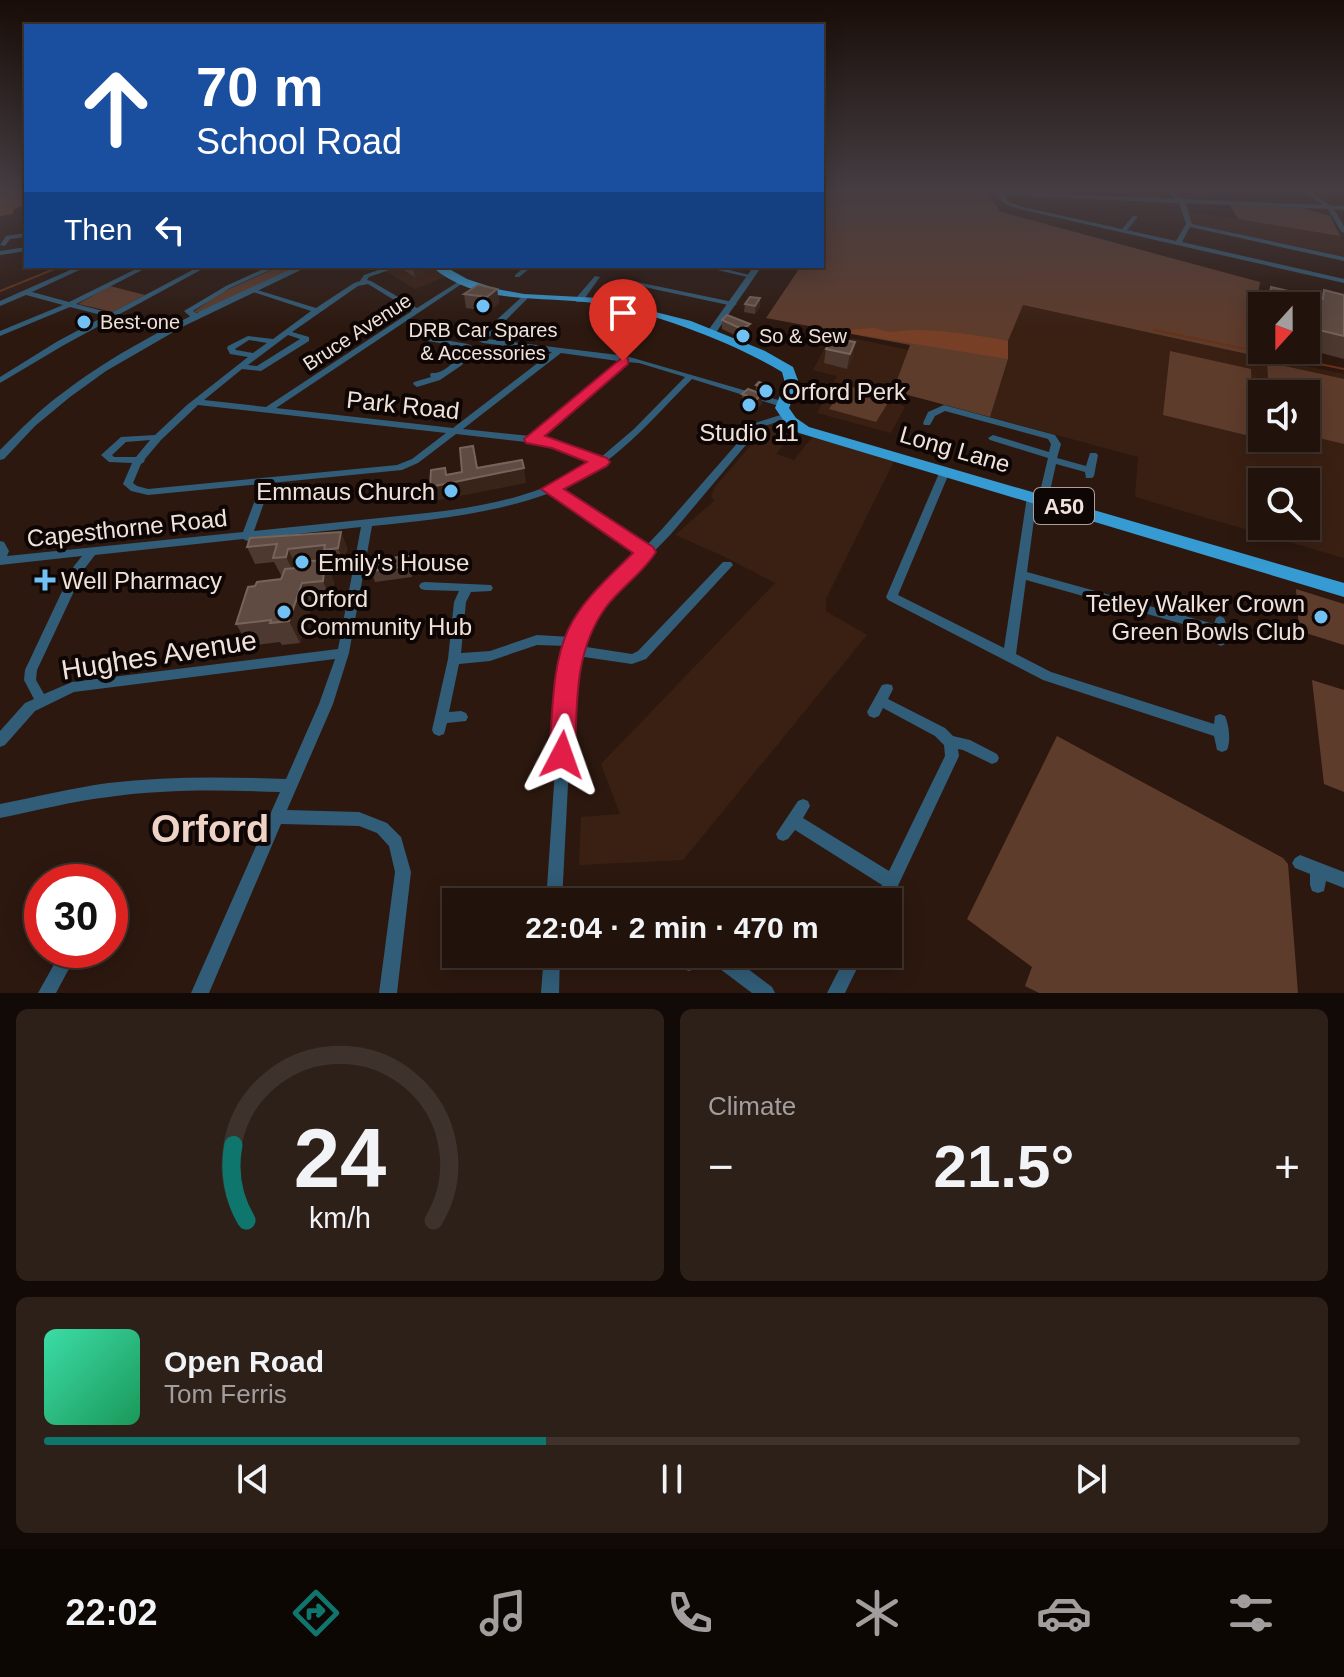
<!DOCTYPE html>
<meta charset="utf-8">
<style>
:root{--surface:#21120b;--page:#2d2019;--text:#f1f3f6;--muted:#a29e9d;--line:#3e322c;--accent:#0f766e}
body{margin:0;font-family:Helvetica,sans-serif;background:var(--page);color:var(--text);height:100vh;display:flex;flex-direction:column;font-size:30px;white-space:nowrap}
*{box-sizing:border-box;margin:0}
p{font-size:26px;color:var(--muted)}
.icon{flex:none;width:44px;height:44px;fill:none;stroke:currentColor;stroke-width:2;stroke-linecap:round;stroke-linejoin:round}
.map{position:relative;height:993px;overflow:hidden}
.sheet{display:flex;flex-direction:column;gap:16px;padding:16px;background:#120a06;flex:1}
.sheet>*{flex:none}
.banner{position:absolute;left:24px;top:24px;width:800px;height:244px;border-radius:0px;box-shadow:0 4px 20px #0003,0 0 0 2px var(--line);background:#1a4fa0;color:#fff;overflow:hidden}
.needle{width:52px;rotate:201deg}
.buttons{position:absolute;left:1248px;top:292px;display:grid;gap:16px}
.buttons a{display:grid;place-items:center;width:72px;height:72px;border-radius:0px;background:var(--surface);box-shadow:0 4px 20px #0003,0 0 0 2px var(--line);font-size:40px}
.speed{position:absolute;left:24px;top:864px;display:flex;gap:16px;font-size:40px;font-weight:700;text-align:center}
.speed>*{display:grid;place-content:center;width:104px;height:104px;border-radius:50%;background:var(--surface);box-shadow:0 4px 20px #0003,0 0 0 2px var(--line);line-height:1}
.speed .limit{border:12px solid #d22;background:#fff;color:#111}
.pin{position:absolute;display:grid;place-items:center;width:68px;height:68px;color:#fff;margin:-82px -34px;border-radius:50% 50% 50% 0;rotate:-45deg;box-shadow:0 0 8px #0007}
.pin .icon{rotate:45deg}
.me{position:absolute;width:88px;margin:-44px;rotate:4deg;stroke-linejoin:round;filter:drop-shadow(0 0 6px #0008)}
.turn{display:flex;align-items:center;gap:28px;height:168px;padding:0 40px;font-size:36px}
.turn .icon{width:104px;height:104px;stroke-width:2.5}
.turn b{display:block;font-size:56px;line-height:68px}
.then{display:flex;align-items:center;height:76px;padding:0 40px;background:#0003;gap:16px;font-size:30px}
.big{font-size:60px;font-weight:700;line-height:1.1}
.sheet .card{flex:1;display:flex;flex-direction:column;justify-content:center;gap:12px;min-width:0;padding:0 28px;border-radius:12px;background:var(--page)}
.sheet .dial{align-items:center;gap:0}
.dial svg{height:208px;overflow:visible;fill:none;stroke:var(--line);stroke-width:7;stroke-linecap:round;text-anchor:middle}
.dial text{fill:var(--text);stroke:none}
.song{display:flex;align-items:center;gap:24px}
.cover{width:96px;height:96px;border-radius:12px;background:linear-gradient(135deg,hsl(160 70% 55%),hsl(150 70% 35%))}
.played{height:8px;border-radius:4px;background:linear-gradient(90deg,var(--accent) 40%,var(--line) 40%)}
.keys{display:flex;justify-content:space-around;direction:ltr}
.heat{display:flex;justify-content:space-between;align-items:center;font-size:44px;direction:ltr}
.sheet .tiles{flex:1;display:grid;gap:16px;grid-template-columns:1fr 1fr}
.card:last-child{grid-column:span 2}
.trip{position:absolute;left:442px;top:888px;width:460px;height:80px;border-radius:0px;background:var(--surface);box-shadow:0 4px 20px #0003,0 0 0 2px var(--line);font-weight:700;line-height:80px;text-align:center}
.tab-bar{display:flex;height:128px;justify-content:space-around;align-items:center;background:#0d0704;color:var(--muted)}
.tab-bar .icon{width:56px;height:56px}
.tab-bar .active{color:var(--accent)}
.tab-bar b{font-size:36px;color:var(--text)}
.map>svg:first-child{display:block}
.built{fill:#3a2013;fill-rule:evenodd}
.green{fill:#5e3c2c}
.forest{fill:#774026}
.lines{fill:none;stroke-linecap:round;stroke-linejoin:round}
.stream{stroke:#673217;stroke-width:2}
.minor{fill:#315d78;fill-rule:evenodd}
.tertiary{fill:#315d78;fill-rule:evenodd}
.primary{fill:#379bd3;fill-rule:evenodd}
.wall{fill:#4d392f}
.shaded-wall{fill:#39241a}
.building{fill:#5f4b41;stroke:#76635a;stroke-width:2}
.route{fill:#e11d48;stroke:#92132f;stroke-width:2}
.poi-dot{fill:#71c1f4;stroke:#0e0604;stroke-width:3}
.labels{text-anchor:middle;dominant-baseline:central;stroke-width:8;stroke-linejoin:round;paint-order:stroke}
.far-poi-label{font-size:20px;fill:#f0e2db;stroke:#0e0604;text-anchor:start}
.far-street-label{font-size:20px;fill:#f0e2db;stroke:#0e0604}
.shield{fill:#0e0604;stroke:#aca09a;stroke-width:2}
.shield-label{font-size:22px;font-weight:bold;fill:#f0e2db}
.poi-label{font-size:24px;fill:#f0e2db;stroke:#0e0604;text-anchor:start}
.street-label{font-size:24px;fill:#f0e2db;stroke:#0e0604}
.near-street-label{font-size:28px;fill:#f0e2db;stroke:#0e0604}
.near-district-label{font-size:38px;font-weight:bold;fill:#eed2c5;stroke:#0e0604}
</style>
<div class="map">
<svg width="1344" height="993" viewBox="0 0 1344 993">
<rect width="100%" height="100%" fill="#2c180f"/>
<!-- built -->
<g class="built">
<path d="M1230,205L1302,208L1330,216L1344,243V257L1193,224L1190,212L1237,219Z"/>
<path d="M391,266H427L447,276L415,289L385,271Z"/>
<path d="M1022,305L1344,374V558L1135,497L1138,457L990,417L1008,359V341ZM1262,394H1306V438H1262ZM1262,482H1306V526H1262Z"/>
<path d="M832,334L909,350L893,391L899,393V404L905,407L891,433L817,413L837,376L813,370Z"/>
<path d="M770,423L795,431L776,454L794,460L812,437L894,461L826,599V611L867,635L683,860L579,865L581,817L620,814L601,764L775,583L721,555L675,535L715,500L711,498L714,488Z"/>
</g>
<!-- green -->
<g class="green">
<path d="M822,189H984L1001,212L1260,282L1251,336L1261,357L1023,305L1008,341V359L990,417L893,391L910,345L766,318L801,266H822Z"/>
<path d="M1230,205L1302,208L1330,216L1340,236L1238,219Z"/>
<path d="M280,266H301L202,312L192,313L220,293Z"/>
<path d="M110,286L145,295L113,312L78,304Z"/>
<path d="M1170,351L1251,369L1254,437L1163,415Z"/>
<path d="M1267,362L1344,379V444L1306,435V394H1269Z"/>
<path d="M845,385L891,398L876,422L829,409Z"/>
<path d="M1296,589L1344,604V645L1299,631Z"/>
<path d="M1312,680L1344,690V792L1324,784Z"/>
<path d="M1057,736L1283,858L1288,864L1298,993H1039L1025,986L1032,967L967,919Z"/>
</g>
<!-- forest -->
<g class="forest">
<path d="M0,189H26V205L13,209V214L0,216Z"/>
<path d="M875,328C889,334 898,331 912,330C944,330 977,335 1008,341V359L835,331Z"/>
</g>
<g class="lines">
<!-- stream -->
<g class="stream">
<path d="M0,291L62,266"/>
<path d="M1154,330L1344,369"/>
</g>
<!-- minor -->
<g class="minor">
<path d="M992,189H998L1000,191L1175,199L1165,189H1171L1182,199L1323,205L1301,189H1307L1331,206H1344V210L1334,209L1344,226V233L1341,231L1328,209L1186,203L1192,224L1344,257V261L1190,227L1182,242L1344,279V283L1019,209L1005,204ZM1003,195L1179,203L1186,224L1176,241L1127,230L1137,218V216H1133L1122,229L1023,207L1009,202Z"/>
<path d="M1313,189H1344V192L1316,191Z"/>
<path d="M26,233V237L10,239L5,246L0,245L6,236Z"/>
<path d="M26,247V251L0,255V251Z"/>
<path d="M79,266H88L32,292L69,302L142,266H150L76,304L111,313L200,266H208L118,315L169,329V333H163L112,319L64,345L0,383V377L58,341L105,316L70,307L0,336V331L63,305L26,295L0,306V301Z"/>
<path d="M270,266H279L230,288L193,311L199,315V319H193L184,311L226,286Z"/>
<path d="M526,266H533L519,277H515V275Z"/>
<path d="M701,266H713L754,276L751,278Z"/>
<path d="M387,267L389,268V270L369,277L367,280L371,281L417,308L461,280L466,281L276,408L453,428L552,352L483,343L479,341L480,335L524,295H527V299L487,339L626,356L785,402L786,404L785,406L782,407L692,379C649,422 615,465 558,490L646,546L663,528L755,423L787,413L791,416L790,418L761,427L671,534L604,603L584,633L580,646L632,654L638,651L723,562H731L733,565L646,659L632,664L577,656L574,667L562,902H546L562,667L568,646L537,645L490,661L459,664L449,712L461,711L466,713L468,717L466,721L447,723L444,734L439,736L434,734L432,730L448,659L454,602L459,591L425,590L421,589L419,586L421,583L425,582L491,585L493,588L491,591L471,592L466,602L461,653L490,651L537,635L571,637C581,607 617,575 639,553L550,493C492,514 432,520 372,526L349,653L333,704L287,810L359,812L387,823L401,837L411,872L397,993H379L395,872L389,846L377,833L359,826L281,824L209,993H191L280,792C223,790 165,789 109,797C72,801 36,811 0,818V804C36,797 72,788 108,783C167,776 227,777 286,779L319,704L335,659L74,692L35,711L5,745L0,747V731L25,703L34,699L24,680L25,670L74,566L82,556L0,565V541L4,542L9,551L7,556L243,532L261,484L148,495L131,491L123,484L132,463L109,462L101,455L121,437L155,435L187,405L248,357L230,354L227,348L228,346L248,336L273,339L311,311L250,291V289H254L316,308L354,283L360,281L364,275ZM368,284L412,311L266,407L204,400L242,369L261,371L309,341V337L292,332L358,286ZM288,335L300,339L257,366L248,365ZM249,340L267,343L253,353L236,350L235,349ZM561,353L618,361L530,436L463,429ZM627,362L639,363L685,377L634,429L600,458L549,439L539,437ZM198,405L446,433L412,459L397,465L148,489L137,486L133,483L141,464L144,462L145,459L161,440ZM456,434L544,444L593,462C533,503 460,510 389,517C344,522 299,526 254,531L271,483L402,470L418,463ZM150,440L136,457H114L112,455L126,442ZM361,527L338,649L72,682L44,694L36,680L37,670L85,568L95,555L243,539L247,541L251,539Z"/>
<path d="M595,276L600,277L582,302H576V298Z"/>
<path d="M632,281L733,302L737,304L733,306L630,284L629,283Z"/>
<path d="M416,335L468,344L472,346L462,365L440,380L417,387L413,384L414,382L431,377L430,375L431,373C446,374 456,360 463,347L416,339Z"/>
<path d="M944,405L1055,435L1061,444L1057,458L1086,466L1090,453H1096L1098,455L1094,476L1092,478H1086L1085,472L1056,464L1048,500L1043,503L1039,502L1038,500L1048,458L990,440L988,438L993,435L1049,452L1051,444L1048,439L945,411L935,416L930,425H924L923,423L928,412Z"/>
<path d="M945,468L950,471L898,595L1004,648L1027,497L1028,495H1036L1037,497L1027,572L1214,624L1216,618L1220,616L1224,618C1227,624 1229,638 1225,644L1221,646L1217,644L1215,633L1026,580L1016,654L1051,672L1214,724L1215,716L1220,714L1225,716C1229,725 1231,741 1227,750L1222,752L1217,750L1214,736L1043,680L888,600L886,597L940,471Z"/>
<path d="M887,684L892,685L893,689L888,699L945,728L953,736L970,740L997,754L999,758L997,762L992,764L963,750L958,749L959,756L888,907V902H874L882,885L795,830L788,839L783,841L778,839L776,834L798,801L803,799L808,801L810,806L803,818L889,871L945,756L944,745L935,736L883,708L879,716L874,718L869,716L867,712L882,685Z"/>
<path d="M1300,855L1344,872V888L1326,881L1324,891L1318,893L1312,891L1310,885V874L1295,868L1292,863L1295,858Z"/>
<path d="M62,950H79L56,993H38Z"/>
<path d="M544,954H560L559,993H541Z"/>
<path d="M685,954H704L695,969L689,971L683,969L681,963Z"/>
<path d="M706,954H728L772,987L775,993H752L708,960Z"/>
<path d="M847,954H864L845,993H827Z"/>
</g>
<!-- tertiary -->
<g class="tertiary">
<path d="M298,266H309L184,326L106,371L70,397L35,426L4,459L0,460V450C20,430 40,409 64,392C135,338 218,303 298,266Z"/>
<path d="M754,266H762L715,334H709L707,332Z"/>
</g>
<!-- primary -->
<path class="primary" d="M431,266H444L467,279L497,289L524,294L600,298L691,321L765,351L793,367L799,383L789,408L796,418L809,427L1344,583V597L799,433L786,424L775,408L785,383L782,372C732,342 658,314 600,304C543,295 478,307 431,266Z"/>
</g>
<!-- wall -->
<g class="wall">
<path d="M397,266H428L429,271L415,277Z"/>
<path d="M1271,287L1319,298L1324,290L1344,295V359L1306,349V306H1262V339L1255,337L1261,306Z"/>
<path d="M497,289L499,303L489,311L466,308L464,294Z"/>
<path d="M745,304L760,306L755,314L744,312Z"/>
<path d="M727,315L749,334L741,338L722,329V320Z"/>
<path d="M855,342L853,357L847,369L824,363L826,349Z"/>
<path d="M756,385L773,387V392L770,395L756,390Z"/>
<path d="M742,394H762V404L756,409L742,404Z"/>
<path d="M341,532L347,548L344,565L331,566L329,561L326,562L334,582L332,603L312,605L300,643L282,645L280,642L249,646L236,624L255,586L281,579L283,575H281L274,562L255,564L247,547Z"/>
<path d="M410,556L413,567L412,577L375,582L371,571Z"/>
</g>
<!-- shaded-wall -->
<g class="shaded-wall">
<path d="M423,266H428L429,271L415,277L413,269Z"/>
<path d="M497,289L499,303L489,311L487,297Z"/>
<path d="M760,298V306L755,314V306Z"/>
<path d="M750,324L749,334L741,338L742,329Z"/>
<path d="M855,342L853,357L847,369L850,354Z"/>
<path d="M762,394V404L756,409L757,399Z"/>
<path d="M473,446L479,477L524,468L526,483L434,501L430,487L446,475L445,468L449,483L479,477Z"/>
<path d="M341,532L347,548L344,565L338,548Z"/>
<path d="M288,549L296,565L294,573L286,557Z"/>
<path d="M410,556L413,567L412,577L409,566Z"/>
<path d="M325,560L334,582L332,603L323,581Z"/>
<path d="M302,583L312,605L300,643L289,621Z"/>
</g>
<!-- building -->
<g class="building">
<path d="M407,266H423L413,269Z"/>
<path d="M478,285L497,289L487,297L464,294Z"/>
<path d="M1271,287L1323,299L1324,290L1344,295V336L1306,327V306H1268Z"/>
<path d="M750,297L760,298L755,306L745,304Z"/>
<path d="M727,315L750,324L742,329L722,320Z"/>
<path d="M832,338L855,342L850,354L826,349Z"/>
<path d="M759,382L773,387L771,390L756,385Z"/>
<path d="M748,389L762,394L757,399L742,394Z"/>
<path d="M473,446L477,468L522,460L524,468L430,487L431,470L445,468L446,475L462,472L460,448Z"/>
<path d="M341,532L338,548L324,550L325,545L288,549L286,557L273,558L277,544L247,547L250,538Z"/>
<path d="M410,556L409,566L371,571L373,560Z"/>
<path d="M325,560L323,581L302,583L289,621L270,623L271,620L236,624L248,587L255,586L257,582L281,579L285,569L296,568L298,562Z"/>
</g>
<!-- sky -->
<linearGradient id="sky" x2="0" y2="1"><stop stop-color="#180d08"/><stop offset="0.58" stop-color="#453d42"/><stop offset="1" stop-color="#453d42" stop-opacity="0"/></linearGradient>
<rect width="1344" height="328" fill="url(#sky)"/>
<!-- route -->
<path class="route" d="M623,357L628,358V364L545,436L607,458L610,462L607,466L564,489L653,547L656,552C643,573 621,587 606,607C574,651 577,703 575,755L571,763L562,766L553,763L549,755C553,714 551,668 568,630C582,600 610,576 633,553L541,489L587,462L552,448L526,443L524,439Z"/>
<!-- markers -->
<g class="poi-dot">
<circle cx="483" cy="306" r="8"/>
<circle cx="84" cy="322" r="8"/>
<circle cx="743" cy="336" r="8"/>
<circle cx="766" cy="391" r="8"/>
<circle cx="749" cy="405" r="8"/>
<circle cx="451" cy="491" r="8"/>
<circle cx="302" cy="562" r="8"/>
<path d="M41 568h8v8h8v8h-8v8h-8v-8h-8v-8h8z"/>
<circle cx="284" cy="612" r="8"/>
<circle cx="1321" cy="617" r="8"/>
</g>
<g class="labels">
<!-- far-poi labels -->
<g class="far-poi-label">
<text x="100" y="322">Best-one</text>
<text x="483" y="330" text-anchor="middle">DRB Car Spares<tspan x="483" dy="23">&amp; Accessories</tspan></text>
<text x="759" y="336">So &amp; Sew</text>
</g>
<!-- far-street labels -->
<g class="far-street-label">
<text transform="translate(357 332) rotate(-33)">Bruce Avenue</text>
</g>
<!-- shield labels -->
<rect class="shield" x="1034" y="488" width="60" height="36" rx="6"/>
<g class="shield-label">
<text x="1064" y="506">A50</text>
</g>
<!-- poi labels -->
<g class="poi-label">
<text x="782" y="391">Orford Perk</text>
<text x="749" y="432" text-anchor="middle">Studio 11</text>
<text x="435" y="491" text-anchor="end">Emmaus Church</text>
<text x="318" y="562">Emily's House</text>
<text x="61" y="580">Well Pharmacy</text>
<text x="300" y="598">Orford<tspan x="300" dy="28">Community Hub</tspan></text>
<text x="1305" y="603" text-anchor="end">Tetley Walker Crown<tspan x="1305" dy="28">Green Bowls Club</tspan></text>
</g>
<!-- street labels -->
<g class="street-label">
<text transform="translate(403 405) rotate(6)">Park Road</text>
<text transform="translate(955 449) rotate(16)">Long Lane</text>
<text transform="translate(127 528) rotate(-6)">Capesthorne Road</text>
</g>
<!-- near-street labels -->
<g class="near-street-label">
<text transform="translate(159 655) rotate(-9)">Hughes Avenue</text>
</g>
<!-- near-district labels -->
<g class="near-district-label">
<text x="210" y="829">Orford</text>
</g>
</g>
</svg>
<div class="buttons">
<a><svg class="needle" viewBox="-14 -14 28 28"><path d="M0-13l5 13h-10z" fill="#e53935"/><path d="M0 13l5-13h-10z" fill="#a29e9d"/></svg></a>
<a><svg class="icon" aria-label="sound" viewBox="0 0 24 24"><path d="M4 9h4l5-4v14l-5-4H4zM17 9q2 3 0 6"/></svg></a>
<a><svg class="icon" aria-label="search" viewBox="0 0 24 24"><circle cx="10" cy="10" r="6"/><path d="M15 15l6 6"/></svg></a>
</div>
<div class="speed"><div class="limit">30</div></div>
<div class="pin" style="left:623px;top:361px;background:#d93025"><svg class="icon" aria-label="arrive" viewBox="0 0 24 24"><path d="M6 21V4h12l-3 4 3 4H6"/></svg></div>
<svg class="me" style="left:562px;top:755px" viewBox="-20 -20 40 40"><path d="M0-17L14 15 0 8-14 15z" fill="#e11d48" stroke="#fff" stroke-width="4"/></svg>
<div class="trip">22:04 · 2 min · 470 m</div>
<div class="banner">
<div class="turn"><svg class="icon" aria-label="ahead" viewBox="0 0 24 24"><path d="M12 20V5M6 11l6-6 6 6"/></svg><div><b>70 m</b>School Road</div></div>
<div class="then">Then<svg class="icon" aria-label="left" viewBox="0 0 24 24"><path d="M17 20v-9H6M10 6l-5 5 5 5"/></svg></div>
</div>
</div>
<section class="sheet">
<div class="tiles">
<div class="card dial"><svg viewBox="0 0 100 80">
<path d="M14 69A42 42 0 1 1 86 69"/>
<path d="M14 69A42 42 0 0 1 9 40" stroke="#0f766e"/>
<text x="50" y="56" font-size="32" font-weight="700">24</text>
<text x="50" y="72" font-size="11">km/h</text>
</svg></div>
<div class="card"><p>Climate</p>
<div class="heat"><a>−</a><b class="big">21.5°</b><a>+</a></div>
</div>
<div class="card">
<div class="song"><i class="cover"></i><div><b>Open Road</b><p>Tom Ferris</p></div></div>
<div class="played"></div>
<div class="keys"><svg class="icon" aria-label="previous" viewBox="0 0 24 24"><path d="M18 5L8 12l10 7zM5 5v14"/></svg><svg class="icon" aria-label="pause" viewBox="0 0 24 24"><path d="M8 5v14M16 5v14"/></svg><svg class="icon" aria-label="next" viewBox="0 0 24 24"><path d="M6 5l10 7-10 7zM19 5v14"/></svg></div>
</div>
</div>
</section>
<nav class="tab-bar">
<b>22:02</b>
<svg class="icon active" aria-label="directions" viewBox="0 0 24 24"><path d="M12 3l9 9-9 9-9-9zM9 14v-3h6M13 9l2 2-2 2"/></svg>
<svg class="icon" aria-label="music" viewBox="0 0 24 24"><path d="M9 18V5l10-2v13"/><circle cx="6" cy="18" r="3"/><circle cx="16" cy="16" r="3"/></svg>
<svg class="icon" aria-label="phone" viewBox="0 0 24 24"><path d="M5 4h4l2 5-3 2q2 4 5 5l2-3 5 2v4C11 20 4 13 5 4z"/></svg>
<svg class="icon" aria-label="climate" viewBox="0 0 24 24"><path d="M12 3v18M4 7l16 10M4 17L20 7"/></svg>
<svg class="icon" aria-label="car" viewBox="0 0 24 24"><path d="M5 17H2v-5l4-1 3-4h7l3 4 3 1v5h-3M9 17h6M6 11h13"/><circle cx="7" cy="17" r="2"/><circle cx="17" cy="17" r="2"/></svg>
<svg class="icon" aria-label="filters" viewBox="0 0 24 24"><path d="M4 7h16M4 17h16"/><circle cx="9" cy="7" r="2"/><circle cx="15" cy="17" r="2"/></svg>
</nav>
